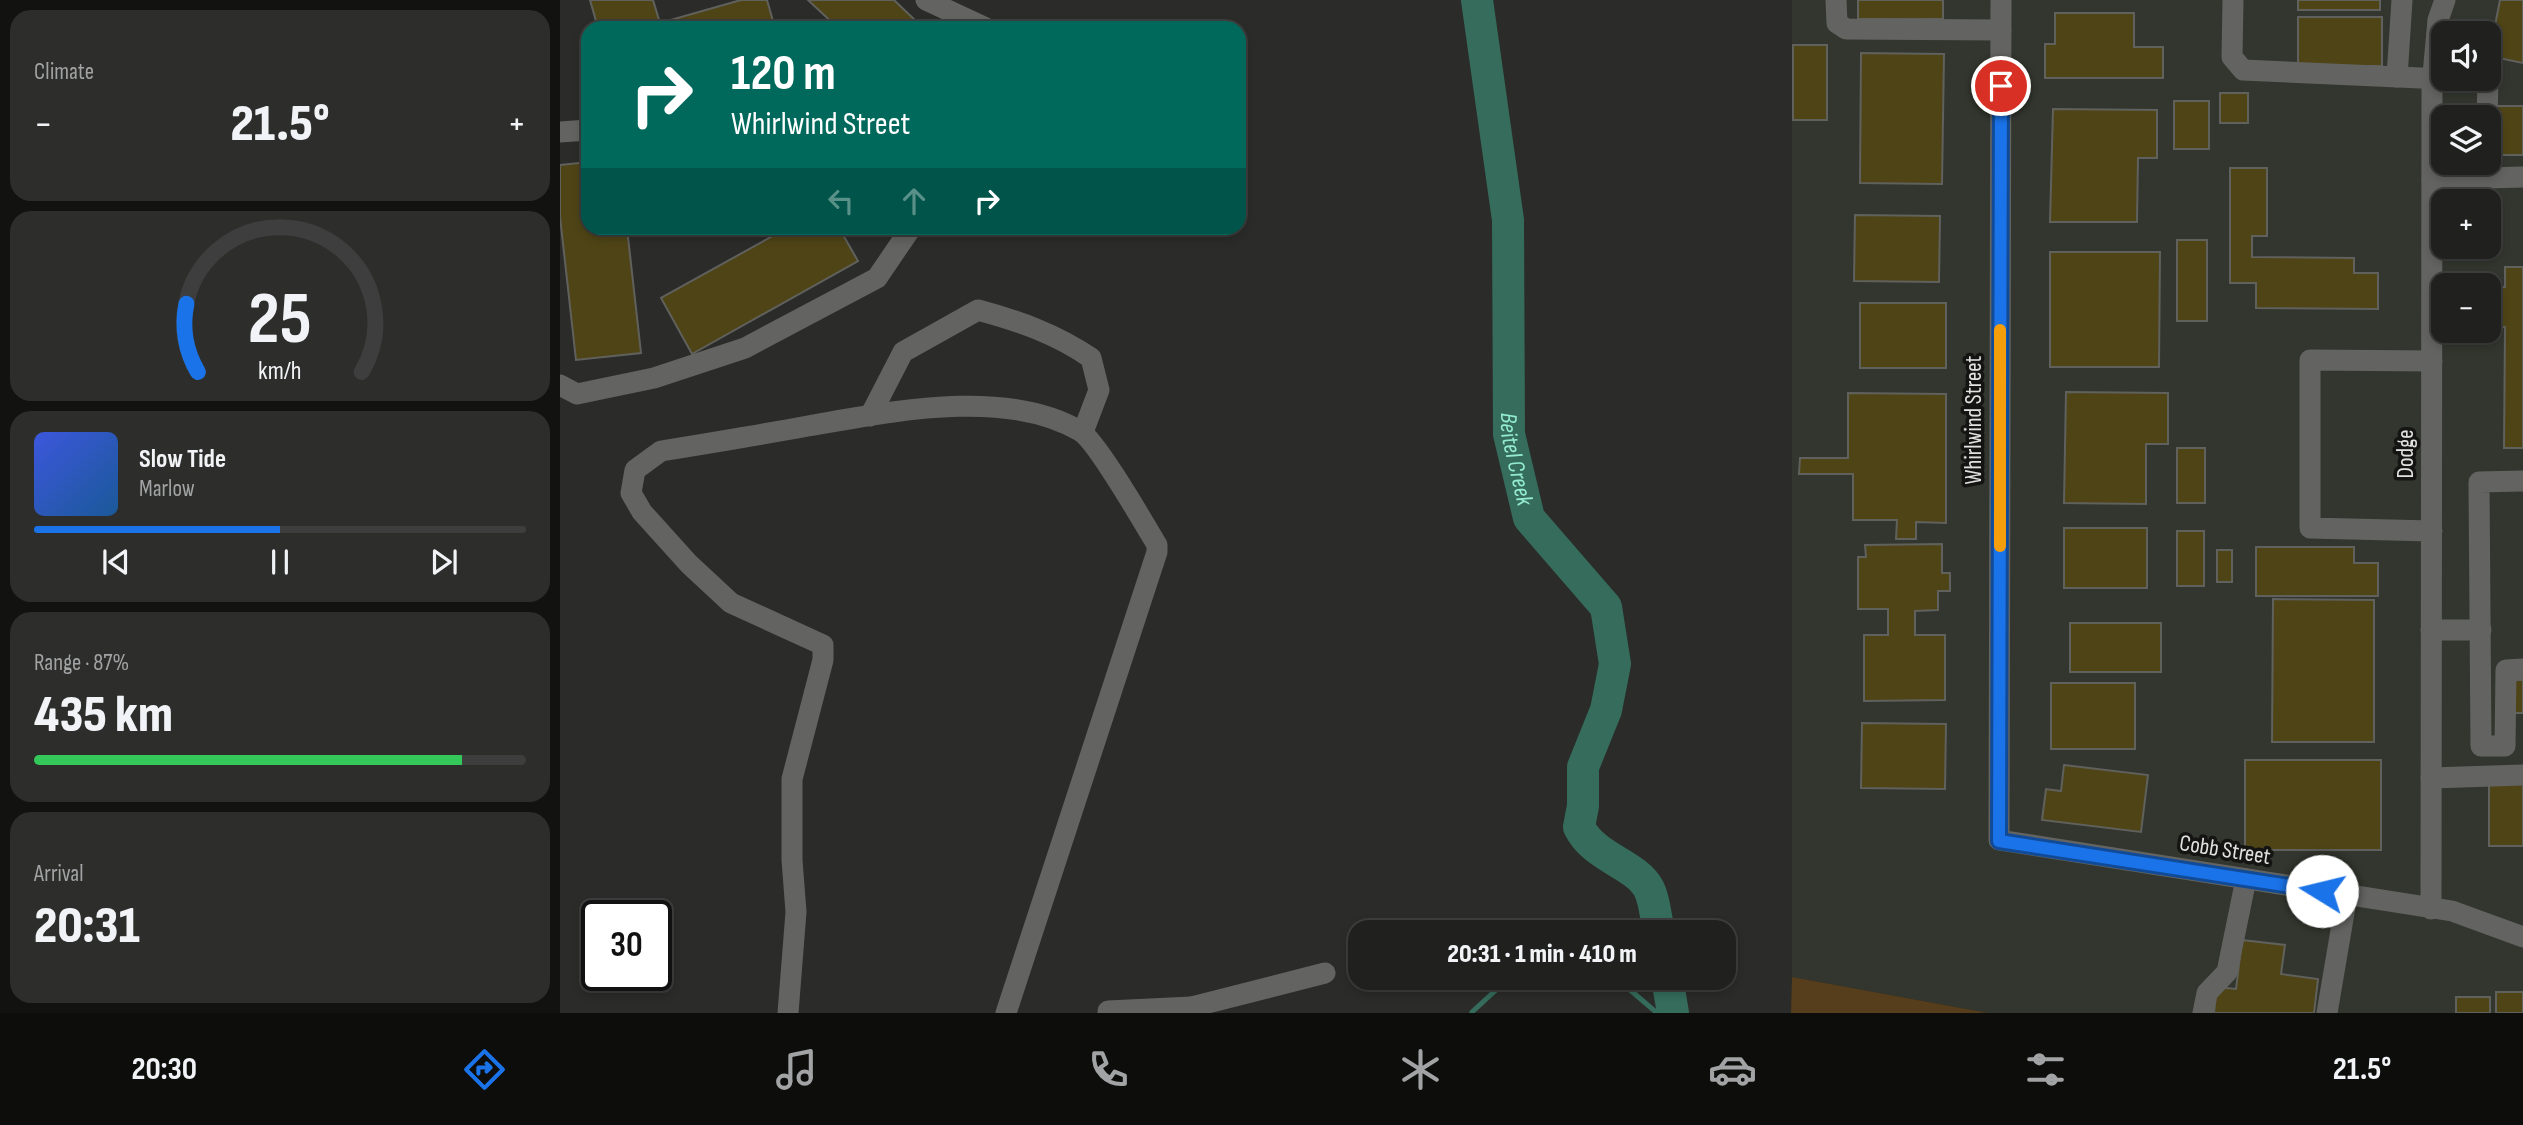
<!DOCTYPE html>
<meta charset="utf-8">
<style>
:root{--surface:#20211f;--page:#2d2e2c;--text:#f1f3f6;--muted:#a2a3a4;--line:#3d3e3d;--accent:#1a73e8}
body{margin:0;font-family:"Sofia Sans Condensed",sans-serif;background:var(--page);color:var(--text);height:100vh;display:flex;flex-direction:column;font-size:26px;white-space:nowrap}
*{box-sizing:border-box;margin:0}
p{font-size:23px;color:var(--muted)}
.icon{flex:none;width:38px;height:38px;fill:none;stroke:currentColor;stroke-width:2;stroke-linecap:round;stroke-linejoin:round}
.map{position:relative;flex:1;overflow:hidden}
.details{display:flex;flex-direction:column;gap:10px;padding:10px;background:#121211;width:560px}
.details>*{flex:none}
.top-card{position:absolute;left:21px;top:21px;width:665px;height:214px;border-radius:21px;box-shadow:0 4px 10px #0003,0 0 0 2px var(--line);background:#00695c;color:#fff;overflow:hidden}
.controls{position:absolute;left:1871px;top:21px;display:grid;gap:14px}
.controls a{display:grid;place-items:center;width:70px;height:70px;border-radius:14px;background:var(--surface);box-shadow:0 4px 10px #0003,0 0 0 2px var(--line);font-size:35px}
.speed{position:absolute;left:21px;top:900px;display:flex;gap:14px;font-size:35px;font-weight:700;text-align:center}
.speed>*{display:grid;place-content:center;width:91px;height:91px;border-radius:50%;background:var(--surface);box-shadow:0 4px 10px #0003,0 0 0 2px var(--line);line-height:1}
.speed .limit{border:4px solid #111;border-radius:10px;background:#fff;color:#111}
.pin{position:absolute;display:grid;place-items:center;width:60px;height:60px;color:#fff;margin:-30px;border:4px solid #fff;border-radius:50%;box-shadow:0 2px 7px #0007}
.me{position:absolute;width:77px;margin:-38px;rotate:279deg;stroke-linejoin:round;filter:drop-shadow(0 0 5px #0008)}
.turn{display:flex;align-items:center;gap:24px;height:147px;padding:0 35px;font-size:32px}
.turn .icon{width:91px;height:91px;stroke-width:2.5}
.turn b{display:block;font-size:49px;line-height:60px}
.lanes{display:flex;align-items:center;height:66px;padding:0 35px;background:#0003;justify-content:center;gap:35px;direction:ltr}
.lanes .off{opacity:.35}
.big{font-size:52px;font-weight:800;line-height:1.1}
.details .tile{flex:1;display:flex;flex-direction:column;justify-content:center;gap:10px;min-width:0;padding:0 24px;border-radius:21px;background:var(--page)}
.details .dial{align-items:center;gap:0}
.dial svg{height:182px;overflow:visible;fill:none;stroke:var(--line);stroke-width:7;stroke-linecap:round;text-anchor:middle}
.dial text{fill:var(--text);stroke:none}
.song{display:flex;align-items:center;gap:21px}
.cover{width:84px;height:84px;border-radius:10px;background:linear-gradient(135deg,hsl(230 70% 55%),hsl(210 70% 35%))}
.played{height:7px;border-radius:4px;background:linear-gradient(90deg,var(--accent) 50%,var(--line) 50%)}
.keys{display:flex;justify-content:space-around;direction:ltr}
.heat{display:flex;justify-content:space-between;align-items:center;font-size:38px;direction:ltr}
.charge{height:10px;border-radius:5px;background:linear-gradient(90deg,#34c759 87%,var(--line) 0)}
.trip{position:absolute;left:788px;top:920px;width:388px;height:70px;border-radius:21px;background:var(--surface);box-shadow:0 4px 10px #0003,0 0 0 2px var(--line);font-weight:800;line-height:70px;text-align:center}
.menu{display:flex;height:112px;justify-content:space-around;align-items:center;background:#0d0d0c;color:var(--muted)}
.menu .icon{width:49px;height:49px}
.menu .current{color:var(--accent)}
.menu b{font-size:32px;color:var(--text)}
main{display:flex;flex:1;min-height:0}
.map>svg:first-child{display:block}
.built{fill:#33362e;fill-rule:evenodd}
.green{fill:#563d1b}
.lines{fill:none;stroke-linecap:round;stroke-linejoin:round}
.stream{stroke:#356c5b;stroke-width:5}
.river{stroke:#356c5b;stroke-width:32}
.building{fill:#4e4416;stroke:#60605d;stroke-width:2}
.minor{stroke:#636462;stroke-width:21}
.route-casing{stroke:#114b97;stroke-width:18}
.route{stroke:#1a73e8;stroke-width:12}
.slow{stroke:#f59e0b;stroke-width:12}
.labels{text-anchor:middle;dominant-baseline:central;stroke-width:7;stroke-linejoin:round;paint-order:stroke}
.street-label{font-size:23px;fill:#e1e2e0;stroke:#141413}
.water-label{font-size:24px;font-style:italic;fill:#94eccf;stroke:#141413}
</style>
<main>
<section class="details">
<div class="tile"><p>Climate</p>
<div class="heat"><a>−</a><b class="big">21.5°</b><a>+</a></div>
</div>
<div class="tile dial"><svg viewBox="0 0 100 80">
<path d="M14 69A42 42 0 1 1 86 69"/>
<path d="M14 69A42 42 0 0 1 9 39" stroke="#1a73e8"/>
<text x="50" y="56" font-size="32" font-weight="700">25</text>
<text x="50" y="72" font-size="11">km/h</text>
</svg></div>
<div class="tile">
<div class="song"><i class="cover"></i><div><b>Slow Tide</b><p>Marlow</p></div></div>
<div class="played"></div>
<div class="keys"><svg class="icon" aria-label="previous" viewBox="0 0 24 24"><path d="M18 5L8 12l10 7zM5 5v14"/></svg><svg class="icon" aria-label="pause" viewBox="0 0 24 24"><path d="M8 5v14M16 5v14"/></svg><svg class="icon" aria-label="next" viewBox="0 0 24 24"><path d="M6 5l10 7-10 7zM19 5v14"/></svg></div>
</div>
<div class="tile"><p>Range · 87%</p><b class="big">435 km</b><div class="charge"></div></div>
<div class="tile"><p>Arrival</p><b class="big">20:31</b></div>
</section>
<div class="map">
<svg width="1963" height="1013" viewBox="0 0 1963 1013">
<rect width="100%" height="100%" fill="#2b2c29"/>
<!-- built -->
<path class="built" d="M1232,0H1963V1013H1428L1232,977ZM1883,33H1928V79H1883ZM1883,117H1928V163H1883ZM1883,201H1928V247H1883ZM1883,285H1928V331H1883Z"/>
<!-- green -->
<path class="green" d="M1232,977L1428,1013H1231Z"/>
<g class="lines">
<!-- stream -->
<g class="stream">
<path d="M1033,978L1062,983L1097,1013"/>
<path d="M912,1012L949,978"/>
</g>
<!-- river -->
<g class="river">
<path id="s1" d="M917,0L948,220L949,434L969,518L1046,607L1055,664L1046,710L1023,767V806L1019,827C1035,859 1075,863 1089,889C1095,901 1096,919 1099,933"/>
<path d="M1107,978L1113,1013"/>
</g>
</g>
<!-- building -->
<g class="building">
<path d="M30,0H93L100,23L181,0H207L215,28H38Z"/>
<path d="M248,0H334L358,23L353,28H278Z"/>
<rect x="1298" y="0" width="85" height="19"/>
<rect x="1738" y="0" width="82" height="10"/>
<path d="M1940,0H1963V63L1929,56Z"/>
<path d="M1495,13H1574V47H1603V78H1485V44H1495Z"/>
<rect x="1738" y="17" width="84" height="49"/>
<rect x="1233" y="45" width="34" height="75"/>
<path d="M1301,53L1384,54L1382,184L1300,183Z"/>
<rect x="1660" y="93" width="28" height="30"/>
<rect x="1614" y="101" width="35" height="48"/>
<rect x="1933" y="106" width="30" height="49"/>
<path d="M1493,109L1597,110V158H1578L1577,222H1490Z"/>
<path d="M28,162V228H67L81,353L16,360L0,217V165Z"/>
<path d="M1670,168H1707V236H1692V257L1794,258V273H1818V309L1696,308V283H1670Z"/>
<path d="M1295,215L1380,216L1379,282L1294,281Z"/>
<path d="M227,228H279L298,261L132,354L101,298Z"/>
<rect x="1617" y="240" width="30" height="81"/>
<path d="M1490,252H1600L1599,367H1490Z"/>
<path d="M1945,267H1963V448H1944L1945,327H1928V287H1945Z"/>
<rect x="1300" y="303" width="86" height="65"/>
<path d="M1506,392L1608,393V444H1586V504L1504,503Z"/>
<path d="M1288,393L1386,394V523L1356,522V539H1336L1337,520H1293V474H1239L1240,458H1288Z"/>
<rect x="1617" y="448" width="28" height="55"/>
<rect x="1504" y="528" width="83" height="60"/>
<rect x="1617" y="531" width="27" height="55"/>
<path d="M1382,544V573H1390V591H1378V610L1355,611V635H1385V700L1304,701V635H1328V609H1298V557H1306L1305,545Z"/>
<path d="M1696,547H1794V563H1818V596H1696Z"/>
<rect x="1657" y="550" width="15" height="32"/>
<path d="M1713,599L1814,600V742H1712Z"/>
<rect x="1510" y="623" width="91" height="49"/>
<rect x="1948" y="680" width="15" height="33"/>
<rect x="1491" y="683" width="84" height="66"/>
<path d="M1302,723L1386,724L1385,789L1301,788Z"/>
<rect x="1685" y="760" width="136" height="90"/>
<path d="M1504,765L1588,775L1581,832L1482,820L1486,789L1501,791Z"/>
<rect x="1929" y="780" width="34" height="66"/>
<path d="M1682,940L1725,945L1721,974L1758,979L1754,1013H1654L1657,987L1676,989Z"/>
<rect x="1936" y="992" width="27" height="21"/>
<rect x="1896" y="997" width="34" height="16"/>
</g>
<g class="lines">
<!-- minor -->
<g class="minor">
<path d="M366,0L426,28"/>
<path d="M1276,0L1277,23L1286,29L1441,30"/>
<path d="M1441,0L1439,840L1892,911L1963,937"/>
<path d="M1673,0L1672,57L1683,70L1883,79"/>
<path d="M1837,77L1842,0"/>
<path d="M1884,79L1928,81L1927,117"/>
<path d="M0,132L28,130"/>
<path d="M1926,163V178L1963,177"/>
<path d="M1872,180L1926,178"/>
<path d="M0,385L17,394L94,378L185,348L317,278L351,228"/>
<path d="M310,416L343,352L418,310C459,321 496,334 531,358L539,390L523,432"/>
<path d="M1963,481L1919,482L1921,746H1945L1946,670L1963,669"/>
<path d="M1872,531L1750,528V360L1872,361"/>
<path d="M1871,630H1921"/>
<path d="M1871,778L1963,775"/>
<path d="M1871,909L1872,86L1878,20L1885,0"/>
<path d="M632,1007L765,973"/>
<path d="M548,1011L632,1007V1013"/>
<path d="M228,1013L236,912L232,860V779L263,660V645L171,603L129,564L82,512L71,493L75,470L101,451C150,443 199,435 248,426C330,412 445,387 520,431C536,440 585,525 597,545V552L446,1013"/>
<path d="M1643,1013L1647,993L1667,972L1686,879"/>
<path d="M1767,1013L1787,895"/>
</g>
</g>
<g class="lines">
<!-- route casing -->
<g class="route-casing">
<path id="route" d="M1441,86L1439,841L1762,891"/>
</g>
<!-- route -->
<use href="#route" class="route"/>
<!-- slow -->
<path class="slow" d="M1440,546V330"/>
</g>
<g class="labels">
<!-- street labels -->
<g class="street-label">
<text transform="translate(1414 420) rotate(-90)">Whirlwind Street</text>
<text transform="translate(1846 454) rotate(-90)">Dodge</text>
<text transform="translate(1665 850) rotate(9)">Cobb Street</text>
</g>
<!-- water labels -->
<g class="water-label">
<text stroke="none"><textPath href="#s1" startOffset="462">Beitel Creek</textPath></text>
</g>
</g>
</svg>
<div class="controls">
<a><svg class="icon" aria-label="sound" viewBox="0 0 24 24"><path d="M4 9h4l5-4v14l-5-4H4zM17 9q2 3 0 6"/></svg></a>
<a><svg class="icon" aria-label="layers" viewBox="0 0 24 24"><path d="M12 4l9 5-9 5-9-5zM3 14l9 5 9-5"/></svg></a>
<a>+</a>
<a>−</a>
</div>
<div class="speed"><div class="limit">30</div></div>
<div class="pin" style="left:1441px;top:86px;background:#d93025"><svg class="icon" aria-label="arrive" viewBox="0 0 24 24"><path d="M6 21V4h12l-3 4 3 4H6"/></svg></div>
<svg class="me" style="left:1762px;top:891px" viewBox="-20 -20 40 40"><circle r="19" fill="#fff"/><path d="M0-13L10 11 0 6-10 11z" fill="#1a73e8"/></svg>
<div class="trip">20:31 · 1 min · 410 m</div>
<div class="top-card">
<div class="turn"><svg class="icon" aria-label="right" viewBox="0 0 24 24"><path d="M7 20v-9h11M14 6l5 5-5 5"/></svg><div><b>120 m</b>Whirlwind Street</div></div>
<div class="lanes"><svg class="icon off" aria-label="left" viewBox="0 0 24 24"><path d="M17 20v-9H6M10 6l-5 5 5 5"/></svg><svg class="icon off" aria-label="ahead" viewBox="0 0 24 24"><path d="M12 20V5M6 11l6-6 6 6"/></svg><svg class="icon" aria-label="right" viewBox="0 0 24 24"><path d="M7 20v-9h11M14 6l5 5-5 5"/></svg></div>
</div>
</div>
</main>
<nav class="menu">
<b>20:30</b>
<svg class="icon current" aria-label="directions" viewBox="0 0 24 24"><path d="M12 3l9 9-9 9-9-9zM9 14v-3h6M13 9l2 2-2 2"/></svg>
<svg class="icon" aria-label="music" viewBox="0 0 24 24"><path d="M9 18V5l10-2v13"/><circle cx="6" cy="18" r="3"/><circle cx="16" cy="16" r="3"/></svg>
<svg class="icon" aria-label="phone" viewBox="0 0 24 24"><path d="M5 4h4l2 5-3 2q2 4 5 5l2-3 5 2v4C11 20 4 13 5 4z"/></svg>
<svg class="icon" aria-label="climate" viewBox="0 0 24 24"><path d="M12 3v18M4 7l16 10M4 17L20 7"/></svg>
<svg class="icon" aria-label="car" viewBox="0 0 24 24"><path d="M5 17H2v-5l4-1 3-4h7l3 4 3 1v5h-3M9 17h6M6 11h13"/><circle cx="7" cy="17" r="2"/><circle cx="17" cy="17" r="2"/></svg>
<svg class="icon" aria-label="filters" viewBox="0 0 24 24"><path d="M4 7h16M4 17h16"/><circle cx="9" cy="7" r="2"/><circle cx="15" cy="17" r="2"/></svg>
<b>21.5°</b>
</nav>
